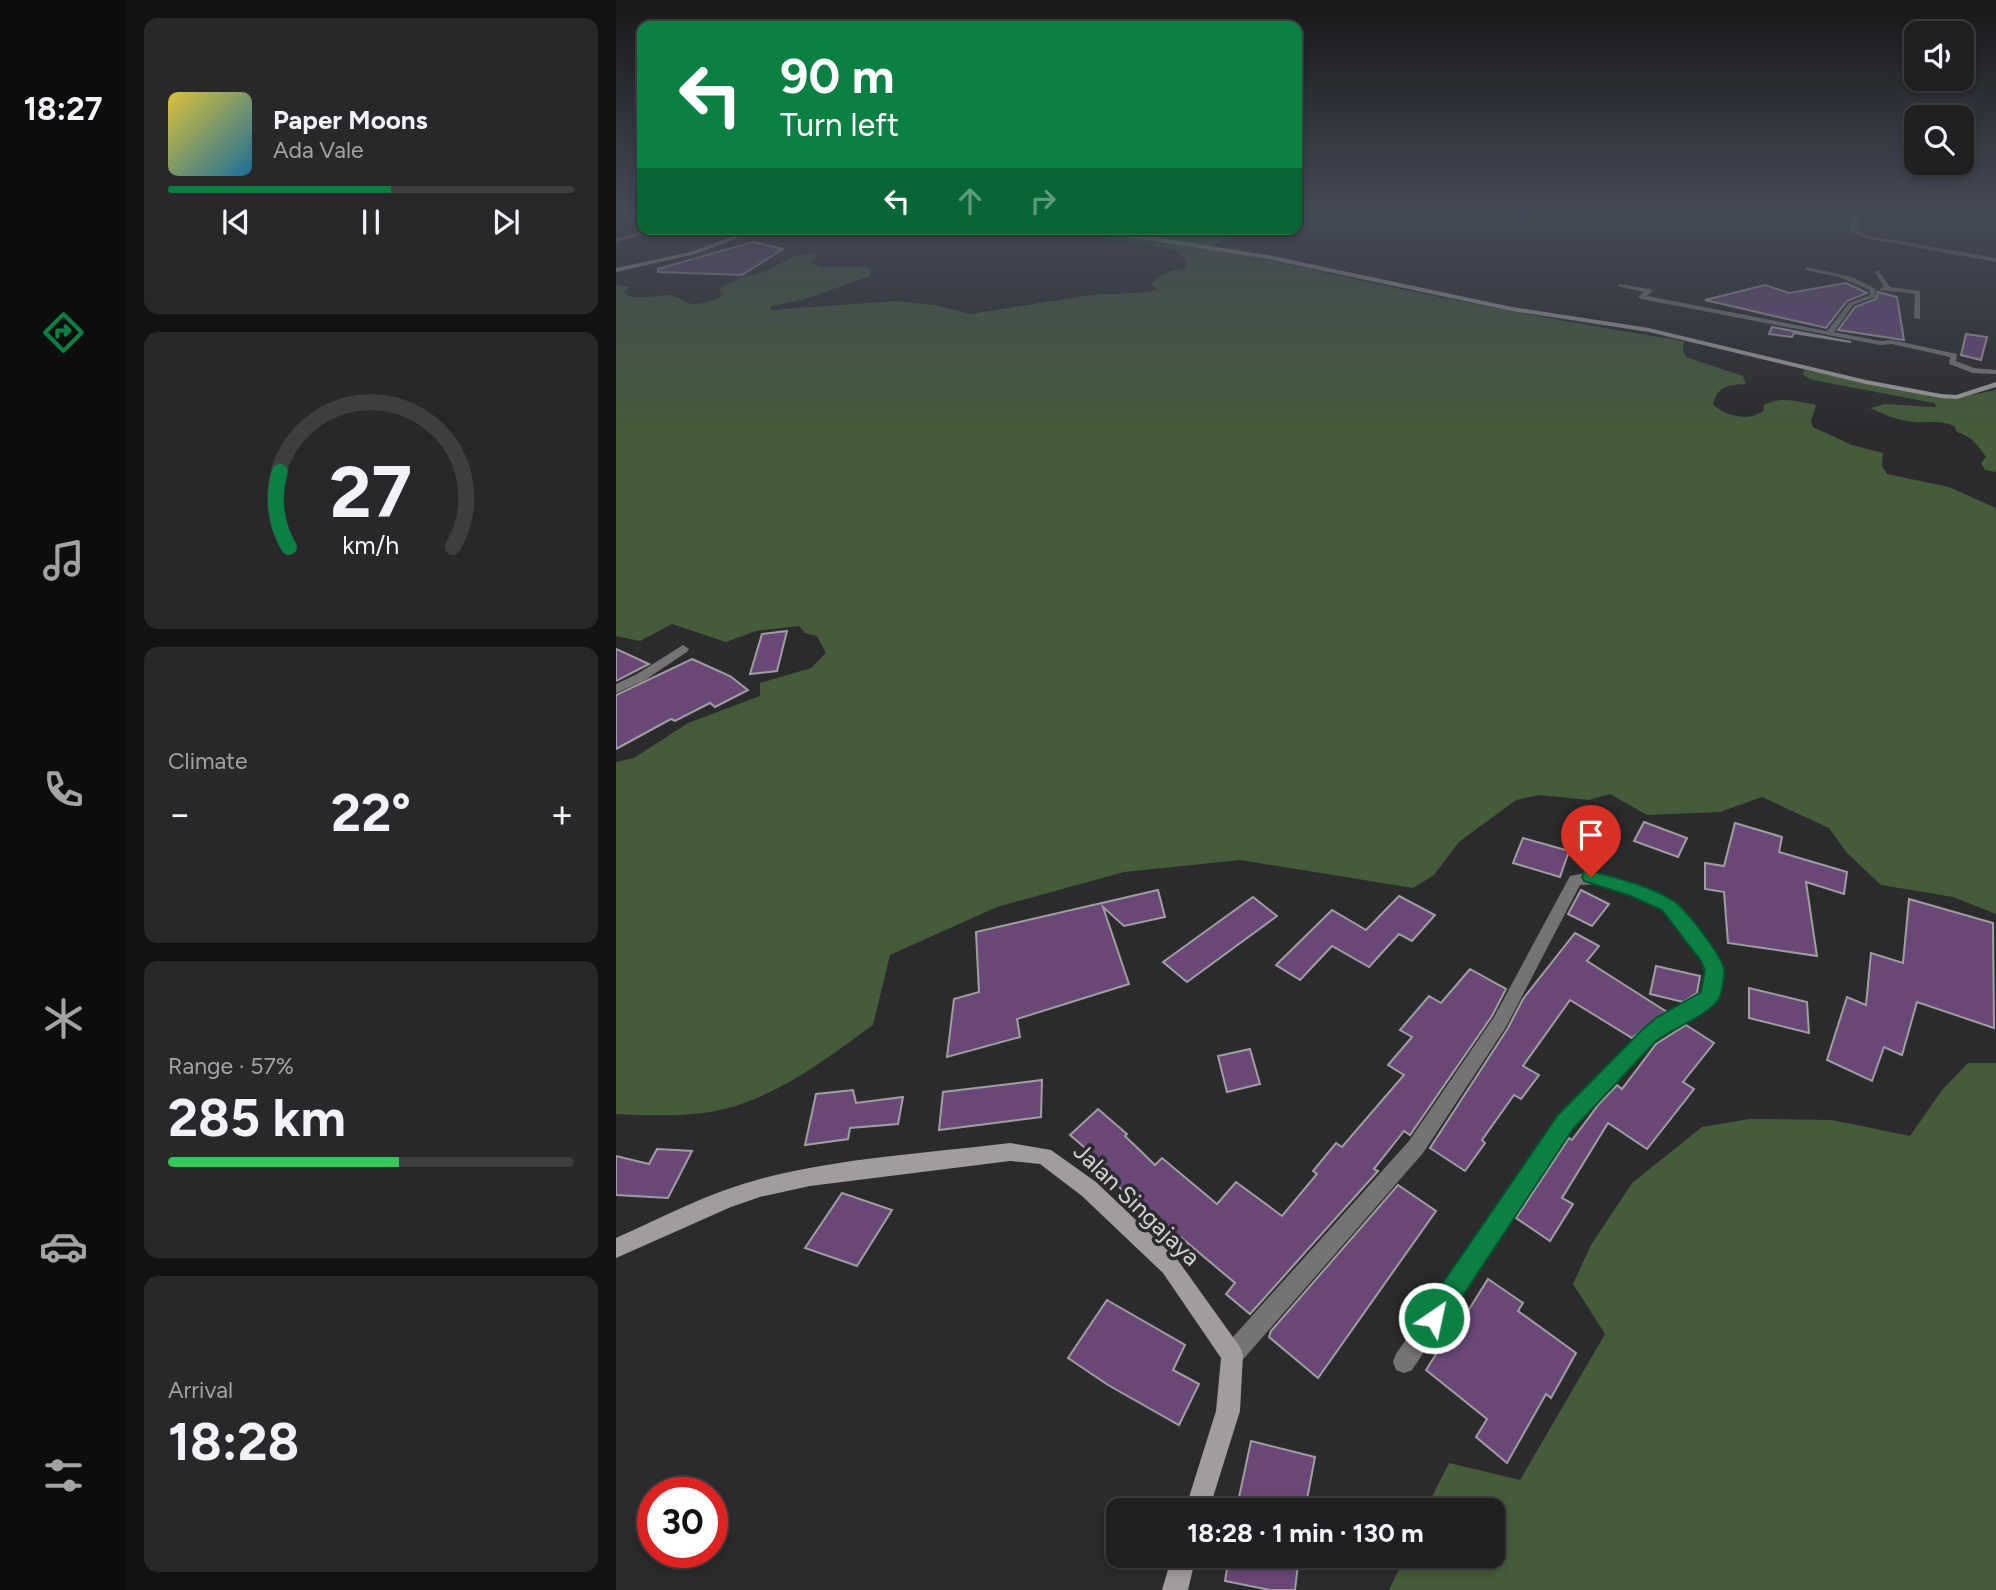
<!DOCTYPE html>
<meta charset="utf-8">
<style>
:root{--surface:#202022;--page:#28282a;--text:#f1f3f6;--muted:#a2a3a5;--line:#3d3e40;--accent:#0b8043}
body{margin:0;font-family:Figtree,sans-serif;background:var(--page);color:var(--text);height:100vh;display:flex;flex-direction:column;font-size:26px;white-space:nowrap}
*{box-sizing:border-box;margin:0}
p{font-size:23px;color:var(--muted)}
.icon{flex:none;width:38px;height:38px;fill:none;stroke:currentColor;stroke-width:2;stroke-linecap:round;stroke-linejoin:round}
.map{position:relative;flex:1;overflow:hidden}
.details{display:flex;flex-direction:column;gap:18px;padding:18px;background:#121213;width:490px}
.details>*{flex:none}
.guide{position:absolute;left:21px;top:21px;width:665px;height:214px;border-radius:14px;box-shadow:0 4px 10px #0003,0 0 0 2px var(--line);background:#0b8043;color:#fff;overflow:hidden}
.buttons{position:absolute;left:1288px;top:21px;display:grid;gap:14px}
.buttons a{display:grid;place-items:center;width:70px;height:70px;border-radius:14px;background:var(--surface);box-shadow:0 4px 10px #0003,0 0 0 2px var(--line);font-size:35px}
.speed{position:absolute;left:21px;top:1477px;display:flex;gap:14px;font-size:35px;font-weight:700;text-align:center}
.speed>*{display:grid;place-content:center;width:91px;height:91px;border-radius:50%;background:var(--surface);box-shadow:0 4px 10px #0003,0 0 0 2px var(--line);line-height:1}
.speed .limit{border:10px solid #d22;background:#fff;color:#111}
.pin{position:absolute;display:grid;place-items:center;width:60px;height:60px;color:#fff;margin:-72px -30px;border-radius:50% 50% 50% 0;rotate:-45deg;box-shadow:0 0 7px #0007}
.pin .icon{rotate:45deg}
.me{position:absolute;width:77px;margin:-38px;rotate:34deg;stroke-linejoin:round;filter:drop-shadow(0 0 5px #0008)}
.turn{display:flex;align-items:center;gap:24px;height:147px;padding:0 28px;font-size:32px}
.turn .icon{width:91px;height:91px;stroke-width:2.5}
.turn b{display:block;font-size:49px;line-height:60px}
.lanes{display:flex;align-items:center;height:66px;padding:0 28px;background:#0003;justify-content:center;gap:35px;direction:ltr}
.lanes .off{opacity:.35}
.big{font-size:52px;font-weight:700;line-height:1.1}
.details .card{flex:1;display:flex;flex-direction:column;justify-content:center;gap:10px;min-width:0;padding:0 24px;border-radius:14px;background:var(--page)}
.details .dial{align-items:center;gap:0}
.dial svg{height:182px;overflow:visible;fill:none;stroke:var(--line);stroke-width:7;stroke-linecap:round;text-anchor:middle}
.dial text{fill:var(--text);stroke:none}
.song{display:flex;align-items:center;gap:21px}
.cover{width:84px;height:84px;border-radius:10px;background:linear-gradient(135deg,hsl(50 70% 55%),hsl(200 70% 35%))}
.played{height:7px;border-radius:4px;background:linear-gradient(90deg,var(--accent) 55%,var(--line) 55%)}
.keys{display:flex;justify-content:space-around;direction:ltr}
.heat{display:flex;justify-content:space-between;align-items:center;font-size:38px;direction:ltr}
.charge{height:10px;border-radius:5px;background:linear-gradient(90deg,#34c759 57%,var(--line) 0)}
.trip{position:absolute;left:490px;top:1498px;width:399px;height:70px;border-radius:14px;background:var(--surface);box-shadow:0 4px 10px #0003,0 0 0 2px var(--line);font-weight:700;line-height:70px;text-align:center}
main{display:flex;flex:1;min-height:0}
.tab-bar{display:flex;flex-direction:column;width:126px;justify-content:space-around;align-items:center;background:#0d0d0e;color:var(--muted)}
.tab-bar .icon{width:49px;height:49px}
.tab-bar .selected{color:var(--accent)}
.tab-bar b{font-size:32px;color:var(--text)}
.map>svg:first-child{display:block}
.green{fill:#445c39}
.building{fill:#694779;stroke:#a09ea1;stroke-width:2}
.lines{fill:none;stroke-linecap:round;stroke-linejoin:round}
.street{fill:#767473;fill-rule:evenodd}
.secondary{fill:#a09d9c;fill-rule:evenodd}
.route{fill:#0b8043;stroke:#07532c;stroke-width:2}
.labels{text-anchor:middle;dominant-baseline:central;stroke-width:7;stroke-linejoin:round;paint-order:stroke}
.near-street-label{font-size:24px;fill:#d3d3d5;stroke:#2b2b2e}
</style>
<main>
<nav class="tab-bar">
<b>18:27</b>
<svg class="icon selected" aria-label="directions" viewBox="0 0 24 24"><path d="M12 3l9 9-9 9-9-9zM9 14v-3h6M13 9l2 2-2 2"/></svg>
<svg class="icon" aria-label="music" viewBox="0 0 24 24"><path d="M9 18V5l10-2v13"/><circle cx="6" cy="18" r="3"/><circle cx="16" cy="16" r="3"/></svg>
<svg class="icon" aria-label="phone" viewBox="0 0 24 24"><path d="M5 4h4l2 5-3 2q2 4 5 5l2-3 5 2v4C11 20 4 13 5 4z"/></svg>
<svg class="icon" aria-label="climate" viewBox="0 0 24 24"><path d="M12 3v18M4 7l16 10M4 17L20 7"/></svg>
<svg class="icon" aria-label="car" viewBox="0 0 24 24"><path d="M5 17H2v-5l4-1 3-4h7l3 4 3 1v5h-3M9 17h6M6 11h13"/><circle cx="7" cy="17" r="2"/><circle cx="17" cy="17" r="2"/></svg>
<svg class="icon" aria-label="filters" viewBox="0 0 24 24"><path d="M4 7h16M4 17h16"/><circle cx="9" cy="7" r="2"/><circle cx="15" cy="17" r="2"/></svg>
</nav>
<section class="details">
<div class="card">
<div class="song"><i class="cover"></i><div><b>Paper Moons</b><p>Ada Vale</p></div></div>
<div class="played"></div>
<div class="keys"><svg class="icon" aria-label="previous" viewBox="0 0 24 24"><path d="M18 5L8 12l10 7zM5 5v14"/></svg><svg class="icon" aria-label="pause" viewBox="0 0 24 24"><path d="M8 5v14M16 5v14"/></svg><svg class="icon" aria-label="next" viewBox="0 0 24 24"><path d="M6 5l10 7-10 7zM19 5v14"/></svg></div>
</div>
<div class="card dial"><svg viewBox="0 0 100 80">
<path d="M14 69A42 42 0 1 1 86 69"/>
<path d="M14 69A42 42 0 0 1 10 36" stroke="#0b8043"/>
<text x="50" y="56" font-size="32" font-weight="700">27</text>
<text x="50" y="72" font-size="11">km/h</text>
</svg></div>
<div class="card"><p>Climate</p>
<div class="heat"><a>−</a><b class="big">22°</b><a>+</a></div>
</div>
<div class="card"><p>Range · 57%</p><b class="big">285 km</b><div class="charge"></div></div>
<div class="card"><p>Arrival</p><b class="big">18:28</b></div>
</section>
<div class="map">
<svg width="1380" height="1590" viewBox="0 0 1380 1590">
<rect width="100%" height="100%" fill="#2b2b2e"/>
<!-- green -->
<g class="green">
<path d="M437,229H540L616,235L620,236L597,245L596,249C647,258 697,270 747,281C852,304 957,323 1062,340L1068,342L1067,349L1070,357L1127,376L1130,384C1113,385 1102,385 1097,404C1108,416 1133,422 1147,411L1148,405C1164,396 1182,401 1200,405L1195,421L1197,427L1236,445L1267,453L1266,466L1271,474L1333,487L1380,508V914L1337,897L1265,885L1231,853L1213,828L1146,797L1104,812L1031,815L994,794L973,800L923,795L900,800L843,842L818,875L797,888L624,860L508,872L381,907L274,955L257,1025C217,1054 174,1087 128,1103C90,1118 40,1116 0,1114V762L18,758L72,723L144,696V683L195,668L210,653L201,636L189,633L183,626L140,631L110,642L56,624L24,641L0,636V284L14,287L8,292C16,301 38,296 50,295C62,295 66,302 76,304C86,305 100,299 108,295L103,290C124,274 133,278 154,269C175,259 176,253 201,255L195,263L205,267H250L254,270V276L189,299L156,306L154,310L280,301L319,305L354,314L474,295L534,292L541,289L535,284C544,273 555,270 568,269L571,263L562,251C520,240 466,235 422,234Z"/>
<path d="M1188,370L1336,399L1380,390V472L1369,470L1365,463L1370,457C1361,444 1356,437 1341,432L1338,426C1324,420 1313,423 1298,422C1283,421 1267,414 1254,408L1269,404L1317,407L1321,406L1318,403L1197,380L1187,375Z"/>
<path d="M1352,1063H1380V1590H773L789,1556H877V1510H809L833,1463L904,1480L989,1334L957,1284L975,1245L1016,1183L1086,1127L1133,1119L1216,1120L1294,1136L1326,1090Z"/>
</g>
<!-- building -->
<g class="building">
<path d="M137,242L167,249L126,275L42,272V269Z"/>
<path d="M1230,283L1251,293L1231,301L1210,328L1089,300L1149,285L1173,293Z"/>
<path d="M1262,292L1281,297L1288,340L1222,330L1239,307L1260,299Z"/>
<path d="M1156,327L1235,342L1178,333L1176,337L1153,334Z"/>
<path d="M1350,334L1371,337L1365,360L1345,355Z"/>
<path d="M171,631L161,671L134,674L146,634Z"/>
<path d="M0,649L33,664L0,681Z"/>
<path d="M76,659L114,676L132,690L99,707L94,703L59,721L55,719L0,749V695Z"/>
<path d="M1028,822L1071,838L1062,857L1018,841Z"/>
<path d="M1119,823L1166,837L1163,852L1231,872L1228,894L1190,882L1201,956L1112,943L1108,892L1089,889V863L1108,866Z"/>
<path d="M907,838L953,851L944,877L897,863Z"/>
<path d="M542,890L549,917L508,926L487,907L513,984L401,1019L404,1037L331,1057L338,999L363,992L360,932Z"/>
<path d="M965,890L993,904L976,926L952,914Z"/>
<path d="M783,896L819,915L796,941L783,934L753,967L716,946L684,980L660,965L716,910L750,930Z"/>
<path d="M637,897L661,916L571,982L547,962Z"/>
<path d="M1293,899L1377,923L1378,1028L1301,1002L1286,1055L1268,1047L1256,1081L1211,1060L1231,997L1250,1005L1255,953L1287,963Z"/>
<path d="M959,933L983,946L971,961L1051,1012L1016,1038L954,1000L907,1066L923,1075L905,1099L898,1095L866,1140L869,1143L849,1171L814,1148L892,1028L907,999Z"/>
<path d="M1040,966L1084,976L1081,993L1067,1002L1034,994Z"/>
<path d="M854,969L890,989L876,1016L794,1135L788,1131L758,1169L762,1171L634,1314L610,1294L619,1283L562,1235L556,1242L507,1198L510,1194L487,1170L491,1167L454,1135L482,1109L511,1134L509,1136L539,1165L546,1158L601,1204L620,1182L666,1216L701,1174L697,1171L720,1143L726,1147L788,1075L772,1065L796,1037L784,1030L813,996L825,1003Z"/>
<path d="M1133,988L1191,1002L1193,1033L1133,1018Z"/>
<path d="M1070,1025L1098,1043L1067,1082L1078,1089L1031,1149L992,1123L946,1198L957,1204L934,1241L900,1218L953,1138L956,1140L983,1104L1001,1085L1006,1089L1040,1044Z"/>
<path d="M634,1049L644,1084L611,1092L602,1056Z"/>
<path d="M426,1080L425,1117L323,1130L327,1092Z"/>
<path d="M237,1090L240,1103L287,1097L282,1124L234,1128L232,1139L189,1145L200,1094Z"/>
<path d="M41,1149L76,1151L52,1198L0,1195V1156L33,1164Z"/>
<path d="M782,1185L820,1211L702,1378L653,1337L655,1331Z"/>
<path d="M226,1193L276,1210L241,1266L189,1248Z"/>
<path d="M872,1279L907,1303L902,1311L960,1353L935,1398L930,1394L891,1463L860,1437L871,1419L810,1370L829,1340L832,1343Z"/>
<path d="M491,1300L569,1345L557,1370L583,1384L563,1425L492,1385L452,1358Z"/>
<path d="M635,1441L699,1457L689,1510H656L622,1502Z"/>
<path d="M613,1556H683L679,1590H654L609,1581Z"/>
</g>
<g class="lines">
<!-- street -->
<g class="street">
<path d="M1240,216L1245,217L1242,220L1240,230L1253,236L1380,258V262L1250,238L1234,231L1236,219Z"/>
<path d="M38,229L45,230L0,242V238Z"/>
<path d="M1191,267L1236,277L1260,289L1259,297L1237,305L1218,332L1264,341L1276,340L1341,354L1340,361L1358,368L1380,370V374L1357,373L1333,364L1334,357L1276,344L1264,345L1025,299L1022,297L1028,292L1001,286L1004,284L1034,289L1037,291L1031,296L1211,331L1233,303L1254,295V290L1223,277L1189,270Z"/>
<path d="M1262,270L1274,287L1304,291V319L1298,318L1299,294L1264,290V288L1268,287L1259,272Z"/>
<path d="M67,645L73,649L71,652L29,680L0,693V684L21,674Z"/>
<path d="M969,873L993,876L1024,885L1047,896L1064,908L1083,929L1101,959L1106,984L1102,995L1090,1009L1038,1042L957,1128L796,1370L788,1373L780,1370L777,1362L780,1354L943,1116L1026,1032L1087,992C1092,975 1086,959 1077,945C1053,909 1009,880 964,885L890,1027L807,1153L624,1363L616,1366L608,1363L605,1355L608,1347L793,1141L878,1017L954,876Z"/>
</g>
<!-- secondary -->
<g class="secondary">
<path d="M136,229H145L79,254L0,272V268L75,252Z"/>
<path d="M362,229L500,231L652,255L896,307L1033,328L1250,380L1325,394L1340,395L1380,382V387L1341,399L1325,398L1250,384L1033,332L896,311L652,259L500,235L443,233L387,235Z"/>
<path d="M394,1143L435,1150L480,1182L561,1259L624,1347L627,1355L624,1411L593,1510H569L600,1411L605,1358L547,1273L466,1196L424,1164L394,1161L194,1186L144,1197L115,1207L0,1258V1238C47,1217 94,1192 144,1179C222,1158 313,1153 394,1143Z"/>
<path d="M556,1556H580L572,1590H546Z"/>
</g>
</g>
<!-- sky -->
<linearGradient id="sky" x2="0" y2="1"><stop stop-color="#181819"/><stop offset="0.49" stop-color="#444a57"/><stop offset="1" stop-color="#444a57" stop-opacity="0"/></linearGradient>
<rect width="1380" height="432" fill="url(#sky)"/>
<!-- route -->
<path class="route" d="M975,871C1002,879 1032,885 1056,900C1069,908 1105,954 1108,969C1109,976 1106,994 1102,1000C1090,1017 1056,1028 1039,1042L957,1129L826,1327L818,1330L809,1327L805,1318L809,1309L942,1115L1025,1031L1040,1018L1085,992L1089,970L1085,961L1046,910L1015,896L968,881L966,877L968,872Z"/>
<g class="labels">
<!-- near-street labels -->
<g class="near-street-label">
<text transform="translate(521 1204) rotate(44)">Jalan Singajaya</text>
</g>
</g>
</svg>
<div class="buttons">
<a><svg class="icon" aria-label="sound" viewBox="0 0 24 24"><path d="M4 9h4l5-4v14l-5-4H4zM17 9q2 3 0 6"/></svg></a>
<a><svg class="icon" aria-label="search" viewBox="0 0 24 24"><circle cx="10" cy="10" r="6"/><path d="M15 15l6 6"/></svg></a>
</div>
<div class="speed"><div class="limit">30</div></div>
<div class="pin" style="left:975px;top:877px;background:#d93025"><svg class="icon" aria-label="arrive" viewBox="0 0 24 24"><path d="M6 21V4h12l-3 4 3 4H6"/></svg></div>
<svg class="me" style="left:818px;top:1318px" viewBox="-20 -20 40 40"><circle r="17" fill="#0b8043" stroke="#fff" stroke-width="3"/><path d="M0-11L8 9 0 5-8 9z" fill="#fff"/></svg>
<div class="trip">18:28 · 1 min · 130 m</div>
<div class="guide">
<div class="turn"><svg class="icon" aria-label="left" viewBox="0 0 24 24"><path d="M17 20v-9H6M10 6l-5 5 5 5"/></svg><div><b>90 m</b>Turn left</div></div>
<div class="lanes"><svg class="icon" aria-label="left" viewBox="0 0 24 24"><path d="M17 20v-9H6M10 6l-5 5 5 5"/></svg><svg class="icon off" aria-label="ahead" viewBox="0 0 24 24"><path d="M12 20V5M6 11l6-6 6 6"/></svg><svg class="icon off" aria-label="right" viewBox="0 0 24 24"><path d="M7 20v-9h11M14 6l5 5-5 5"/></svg></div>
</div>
</div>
</main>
